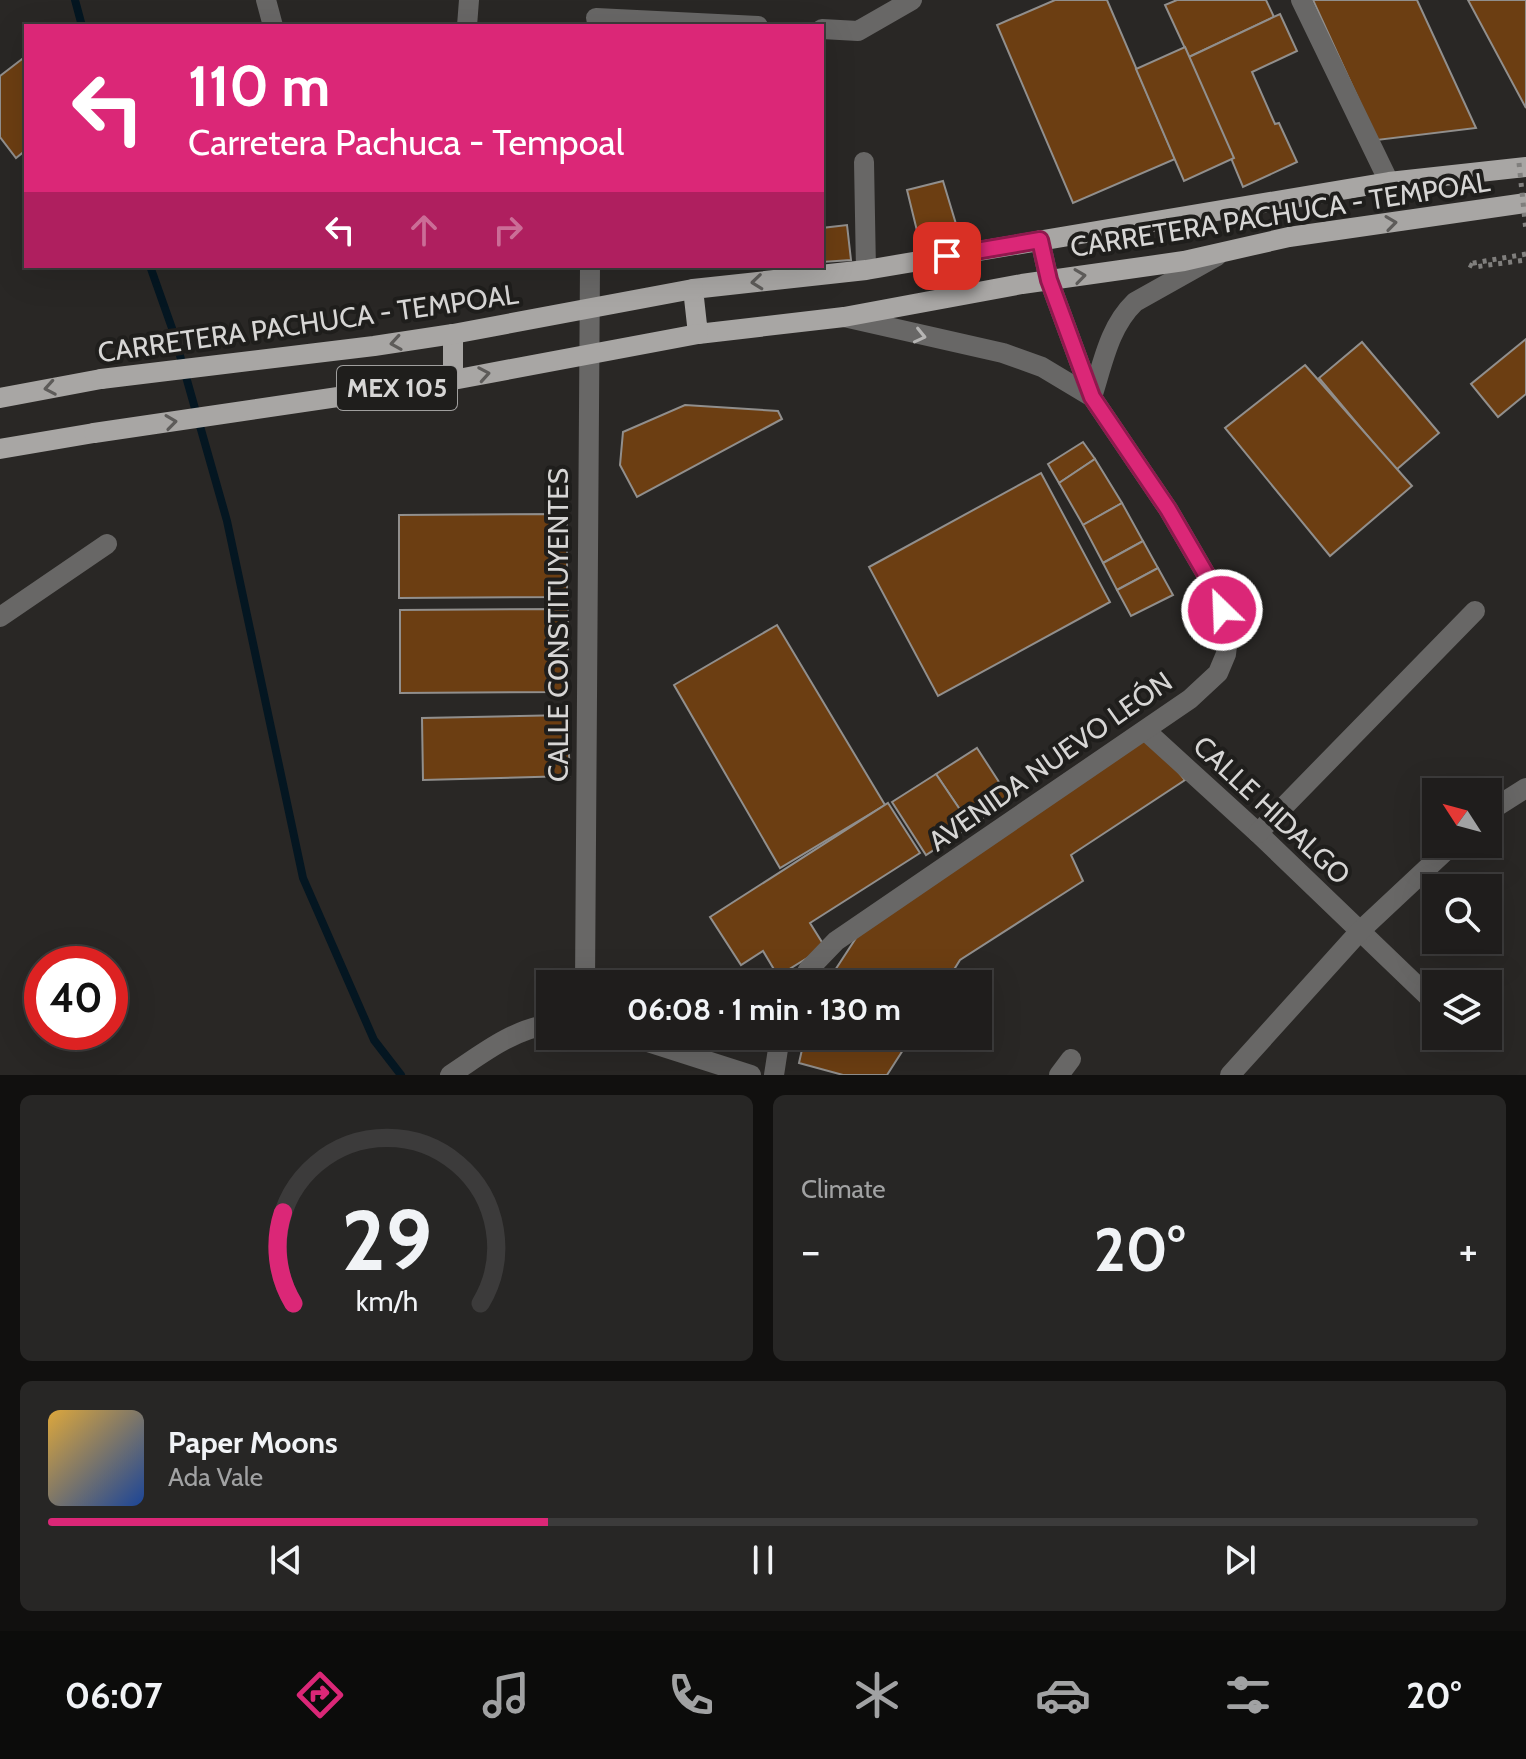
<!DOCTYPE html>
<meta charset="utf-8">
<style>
:root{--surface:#1f1d1c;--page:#272625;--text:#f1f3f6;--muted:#a1a2a3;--line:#3c3b3b;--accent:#db2777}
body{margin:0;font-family:Cabin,sans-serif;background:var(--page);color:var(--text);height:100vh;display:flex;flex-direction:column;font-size:30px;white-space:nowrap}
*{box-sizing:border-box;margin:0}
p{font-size:26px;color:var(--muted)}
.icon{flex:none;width:44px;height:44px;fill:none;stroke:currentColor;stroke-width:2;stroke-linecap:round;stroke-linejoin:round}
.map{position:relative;height:1075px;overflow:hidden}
.details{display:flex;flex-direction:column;gap:20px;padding:20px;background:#11100f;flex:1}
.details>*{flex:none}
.hud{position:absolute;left:24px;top:24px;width:800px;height:244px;border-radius:0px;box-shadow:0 8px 32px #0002,0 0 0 2px var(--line);background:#db2777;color:#fff;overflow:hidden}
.needle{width:52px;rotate:306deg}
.buttons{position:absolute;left:1422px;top:778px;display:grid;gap:16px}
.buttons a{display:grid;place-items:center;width:80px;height:80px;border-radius:0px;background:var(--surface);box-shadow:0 8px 32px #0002,0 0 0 2px var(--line);font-size:40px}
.speed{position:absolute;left:24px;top:946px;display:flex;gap:16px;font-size:40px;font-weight:700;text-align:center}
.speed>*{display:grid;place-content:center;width:104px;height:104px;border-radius:50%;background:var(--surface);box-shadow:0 8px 32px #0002,0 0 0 2px var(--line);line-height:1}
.speed .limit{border:12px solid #d22;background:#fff;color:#111}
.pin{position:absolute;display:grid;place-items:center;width:68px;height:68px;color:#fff;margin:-34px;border-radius:16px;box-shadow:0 4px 12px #0006}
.me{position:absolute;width:88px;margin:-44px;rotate:336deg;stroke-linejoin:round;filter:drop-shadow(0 0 6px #0008)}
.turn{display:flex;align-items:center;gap:28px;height:168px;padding:0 32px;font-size:36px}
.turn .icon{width:104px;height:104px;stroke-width:2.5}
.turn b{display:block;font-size:56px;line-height:68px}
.lanes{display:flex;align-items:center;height:76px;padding:0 32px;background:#0003;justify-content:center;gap:40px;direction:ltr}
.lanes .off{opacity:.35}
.big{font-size:60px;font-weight:700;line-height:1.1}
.details .widget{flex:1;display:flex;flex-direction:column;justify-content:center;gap:12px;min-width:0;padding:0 28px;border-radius:12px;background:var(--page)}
.details .dial{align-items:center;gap:0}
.dial svg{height:208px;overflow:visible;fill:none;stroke:var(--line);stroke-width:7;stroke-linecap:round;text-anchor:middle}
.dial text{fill:var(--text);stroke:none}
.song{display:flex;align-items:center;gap:24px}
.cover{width:96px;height:96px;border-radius:12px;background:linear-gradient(135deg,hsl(40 70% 55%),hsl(220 70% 35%))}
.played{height:8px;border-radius:4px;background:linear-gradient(90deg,var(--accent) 35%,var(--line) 35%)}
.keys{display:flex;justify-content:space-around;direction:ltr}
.heat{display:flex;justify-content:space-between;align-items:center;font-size:44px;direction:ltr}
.details .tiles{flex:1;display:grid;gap:20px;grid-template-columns:1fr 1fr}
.widget:last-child{grid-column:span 2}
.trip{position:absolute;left:536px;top:970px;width:456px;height:80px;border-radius:0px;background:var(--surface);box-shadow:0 8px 32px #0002,0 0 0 2px var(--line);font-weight:700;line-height:80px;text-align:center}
.tabs{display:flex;height:128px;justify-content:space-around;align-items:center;background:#0c0c0b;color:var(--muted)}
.tabs .icon{width:56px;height:56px}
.tabs .on{color:var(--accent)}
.tabs b{font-size:36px;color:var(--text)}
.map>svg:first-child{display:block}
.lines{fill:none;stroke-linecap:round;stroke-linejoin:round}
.stream{stroke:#041621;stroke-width:8}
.building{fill:#6c3e12;stroke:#918f8d;stroke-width:2}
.path{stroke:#807f7d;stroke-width:5;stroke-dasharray:4 6;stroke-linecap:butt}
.minor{stroke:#686766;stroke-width:20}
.major{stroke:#a8a6a4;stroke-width:20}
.path-bridge{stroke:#807f7d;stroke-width:5;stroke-dasharray:4 6;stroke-linecap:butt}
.major-bridge{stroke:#a8a6a4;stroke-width:20}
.oneway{stroke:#5d5b59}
.oneway2{stroke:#b6b5b4}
.route-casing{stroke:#8e194d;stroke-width:20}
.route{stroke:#db2777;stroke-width:14}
.labels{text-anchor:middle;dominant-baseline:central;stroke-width:8;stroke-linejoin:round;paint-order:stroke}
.shield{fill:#1f1e1c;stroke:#a09f9e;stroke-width:2}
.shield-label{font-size:26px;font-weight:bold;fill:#d7d6d5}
.street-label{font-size:28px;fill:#d7d6d5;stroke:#1f1e1c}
</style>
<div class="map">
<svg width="1526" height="1075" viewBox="0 0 1526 1075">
<rect width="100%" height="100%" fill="#292725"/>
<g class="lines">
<!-- stream -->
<g class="stream">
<path d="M75,0L82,26"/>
<path d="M150,266L173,331L227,521L303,878L374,1040L401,1075"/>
</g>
</g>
<!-- building -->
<g class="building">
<path d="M1055,0H1107L1175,159L1073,203L997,25Z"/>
<path d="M1177,0H1266L1274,17L1189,57L1165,5Z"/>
<path d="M1313,0H1417L1476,128L1377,140Z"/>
<path d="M1468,0H1526V108Z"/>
<path d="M1280,14L1297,51L1252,72L1275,124L1279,123L1297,162L1243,187L1189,57Z"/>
<path d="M1185,47L1234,158L1184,181L1136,69Z"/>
<path d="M26,56V150L16,158L0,137V76Z"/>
<path d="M943,181L959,234L919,239L907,190Z"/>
<path d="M847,225L851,260L822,262V228Z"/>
<path d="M1526,339V394L1498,417L1471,384Z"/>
<path d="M1362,342L1439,433L1396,470L1319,378Z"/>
<path d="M1305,365L1412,486L1330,556L1225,428Z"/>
<path d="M685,405L778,411L782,419L637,497L620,465L623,432Z"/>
<path d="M1083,442L1095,459L1059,483L1048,464Z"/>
<path d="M1095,459L1122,503L1083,525L1059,483Z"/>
<path d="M1041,473L1110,602L938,696L869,567Z"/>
<path d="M1122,503L1143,541L1103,563L1083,525Z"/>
<path d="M567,514V597L399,598V515Z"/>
<path d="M1143,541L1158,568L1117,590L1103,563Z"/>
<path d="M1158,568L1173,595L1131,616L1117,590Z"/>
<path d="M568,609V692L400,693V610Z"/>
<path d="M777,625L885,805L780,868L674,685Z"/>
<path d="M567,715L570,776L423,780L422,718Z"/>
<path d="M1149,737L1185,780L1071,855L1083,881L960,960L945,984H826L858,935Z"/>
<path d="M977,748L1010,799L971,826L936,774Z"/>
<path d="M936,774L971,826L926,855L892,802Z"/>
<path d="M888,803L920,853L810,923L825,947L778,976L763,951L741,965L710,917Z"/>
<path d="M805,1036H912L887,1075H843L799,1063Z"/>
</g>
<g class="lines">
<!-- path -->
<path class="path" d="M1526,254L1468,264L1474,267L1526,260"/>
<!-- minor -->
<g class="minor">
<path d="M266,0L273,26"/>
<path d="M1301,0L1389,182"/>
<path d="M596,18L758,26"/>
<path d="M467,26L469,0"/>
<path d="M822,29L858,31L912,0"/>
<path d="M864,162L866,270"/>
<path d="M844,317L1003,353L1042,367L1092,397C1103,363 1109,327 1135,302L1217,256"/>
<path d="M0,617L107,544"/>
<path d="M1146,731L1258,833L1436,1004"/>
<path d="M1488,812L1526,788"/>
<path d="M1258,833L1475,611"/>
<path d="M585,984L590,266"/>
<path d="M801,984L808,970L836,941L1190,699L1218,673L1226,654L1228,637L1226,623L1218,595L1168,509L1092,397L1049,280L1040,240"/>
<path d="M629,1036L751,1075"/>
<path d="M1468,1036L1474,1041"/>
<path d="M450,1075C482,1054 511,1030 550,1024"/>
<path d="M774,1075L780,1036"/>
<path d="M1059,1075L1071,1059"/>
<path d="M1230,1075L1360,931L1453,844"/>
</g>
<!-- major -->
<g class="major">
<path d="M1526,167L1389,182L866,270L693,289L698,334L844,317L1022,284L1184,261L1289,237L1526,203"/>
<path d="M453,380V334"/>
<path d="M0,398L101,379"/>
<path d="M0,449L94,433"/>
</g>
<!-- path-bridge -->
<path class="path-bridge" d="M1519,163L1526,231"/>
<!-- major-bridge -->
<g class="major-bridge">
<path d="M101,379L374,346L453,334L693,289"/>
<path d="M94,433L453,380L698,334"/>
</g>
</g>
<!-- one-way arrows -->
<defs><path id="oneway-chevron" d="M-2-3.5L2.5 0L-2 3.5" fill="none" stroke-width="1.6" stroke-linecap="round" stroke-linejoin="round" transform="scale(2)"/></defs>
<g class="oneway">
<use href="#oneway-chevron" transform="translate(1391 223) rotate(-8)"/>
<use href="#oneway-chevron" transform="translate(1080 276) rotate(-8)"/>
<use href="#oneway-chevron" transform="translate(757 282) rotate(174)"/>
<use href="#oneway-chevron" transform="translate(396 343) rotate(171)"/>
<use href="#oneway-chevron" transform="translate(484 374) rotate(-10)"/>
<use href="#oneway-chevron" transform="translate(50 388) rotate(170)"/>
<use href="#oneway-chevron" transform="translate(171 422) rotate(-8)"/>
</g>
<use class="oneway2" href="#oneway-chevron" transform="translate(920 336) rotate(13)"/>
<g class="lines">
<!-- route casing -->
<g class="route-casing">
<path id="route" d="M947,256L1040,240L1049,280L1092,397L1168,509L1218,595L1222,610"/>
</g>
<!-- route -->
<use href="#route" class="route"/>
</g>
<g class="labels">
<!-- shield labels -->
<rect class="shield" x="337" y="366" width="120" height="44" rx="6"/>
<g class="shield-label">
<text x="397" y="388">MEX 105</text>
</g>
<!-- street labels -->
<g class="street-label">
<text transform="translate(1280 214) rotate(-9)">CARRETERA PACHUCA - TEMPOAL</text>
<text transform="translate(308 323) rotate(-8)">CARRETERA PACHUCA - TEMPOAL</text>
<text transform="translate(558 625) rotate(-90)">CALLE CONSTITUYENTES</text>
<text transform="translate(1050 761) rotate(-35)">AVENIDA NUEVO LEÓN</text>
<text transform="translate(1272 810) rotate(43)">CALLE HIDALGO</text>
</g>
</g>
</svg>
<div class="buttons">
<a><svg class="needle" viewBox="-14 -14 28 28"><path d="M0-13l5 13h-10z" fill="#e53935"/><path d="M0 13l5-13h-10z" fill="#a1a2a3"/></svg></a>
<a><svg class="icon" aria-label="search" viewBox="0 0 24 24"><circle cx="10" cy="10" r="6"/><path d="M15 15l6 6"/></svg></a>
<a><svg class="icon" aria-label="layers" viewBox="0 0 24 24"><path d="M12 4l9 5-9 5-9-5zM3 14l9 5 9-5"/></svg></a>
</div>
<div class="speed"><div class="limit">40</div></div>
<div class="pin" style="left:947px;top:256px;background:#d93025"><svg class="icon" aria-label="arrive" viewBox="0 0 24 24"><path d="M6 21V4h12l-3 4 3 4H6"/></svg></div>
<svg class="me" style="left:1222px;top:610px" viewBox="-20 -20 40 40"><circle r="17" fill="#db2777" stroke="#fff" stroke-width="3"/><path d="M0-11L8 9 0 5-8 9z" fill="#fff"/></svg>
<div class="trip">06:08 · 1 min · 130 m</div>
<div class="hud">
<div class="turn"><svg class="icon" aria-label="left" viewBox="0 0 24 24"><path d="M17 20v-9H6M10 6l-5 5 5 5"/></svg><div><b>110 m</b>Carretera Pachuca - Tempoal</div></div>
<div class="lanes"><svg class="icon" aria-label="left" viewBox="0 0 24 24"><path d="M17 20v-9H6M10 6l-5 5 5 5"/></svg><svg class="icon off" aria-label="ahead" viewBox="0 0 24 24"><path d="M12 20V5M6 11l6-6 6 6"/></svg><svg class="icon off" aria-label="right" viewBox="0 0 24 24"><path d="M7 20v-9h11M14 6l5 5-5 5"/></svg></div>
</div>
</div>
<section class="details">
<div class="tiles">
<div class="widget dial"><svg viewBox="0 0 100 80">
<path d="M14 69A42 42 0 1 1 86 69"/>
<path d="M14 69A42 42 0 0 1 10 34" stroke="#db2777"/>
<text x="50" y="56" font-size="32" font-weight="700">29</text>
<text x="50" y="72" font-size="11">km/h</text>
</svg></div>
<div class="widget"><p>Climate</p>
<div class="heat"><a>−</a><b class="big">20°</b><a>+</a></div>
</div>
<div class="widget">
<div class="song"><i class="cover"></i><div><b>Paper Moons</b><p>Ada Vale</p></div></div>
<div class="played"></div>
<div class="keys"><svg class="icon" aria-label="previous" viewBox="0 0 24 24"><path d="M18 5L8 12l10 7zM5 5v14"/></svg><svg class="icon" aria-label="pause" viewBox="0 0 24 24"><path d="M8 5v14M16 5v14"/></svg><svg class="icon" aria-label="next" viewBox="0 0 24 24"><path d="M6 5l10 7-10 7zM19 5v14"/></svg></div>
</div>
</div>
</section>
<nav class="tabs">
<b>06:07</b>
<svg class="icon on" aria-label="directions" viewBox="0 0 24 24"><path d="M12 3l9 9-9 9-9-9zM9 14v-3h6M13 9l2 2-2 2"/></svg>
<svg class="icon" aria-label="music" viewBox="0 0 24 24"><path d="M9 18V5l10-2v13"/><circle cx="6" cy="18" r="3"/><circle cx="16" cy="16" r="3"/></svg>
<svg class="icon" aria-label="phone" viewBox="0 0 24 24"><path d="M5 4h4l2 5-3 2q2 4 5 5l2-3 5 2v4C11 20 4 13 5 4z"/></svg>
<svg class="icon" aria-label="climate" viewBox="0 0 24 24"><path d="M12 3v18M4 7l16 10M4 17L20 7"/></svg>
<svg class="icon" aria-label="car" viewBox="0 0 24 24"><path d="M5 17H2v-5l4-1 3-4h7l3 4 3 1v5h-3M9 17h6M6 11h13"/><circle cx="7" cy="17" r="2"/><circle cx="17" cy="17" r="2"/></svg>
<svg class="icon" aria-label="filters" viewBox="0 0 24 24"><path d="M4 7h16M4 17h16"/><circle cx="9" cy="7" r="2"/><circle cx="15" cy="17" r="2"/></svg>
<b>20°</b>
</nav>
